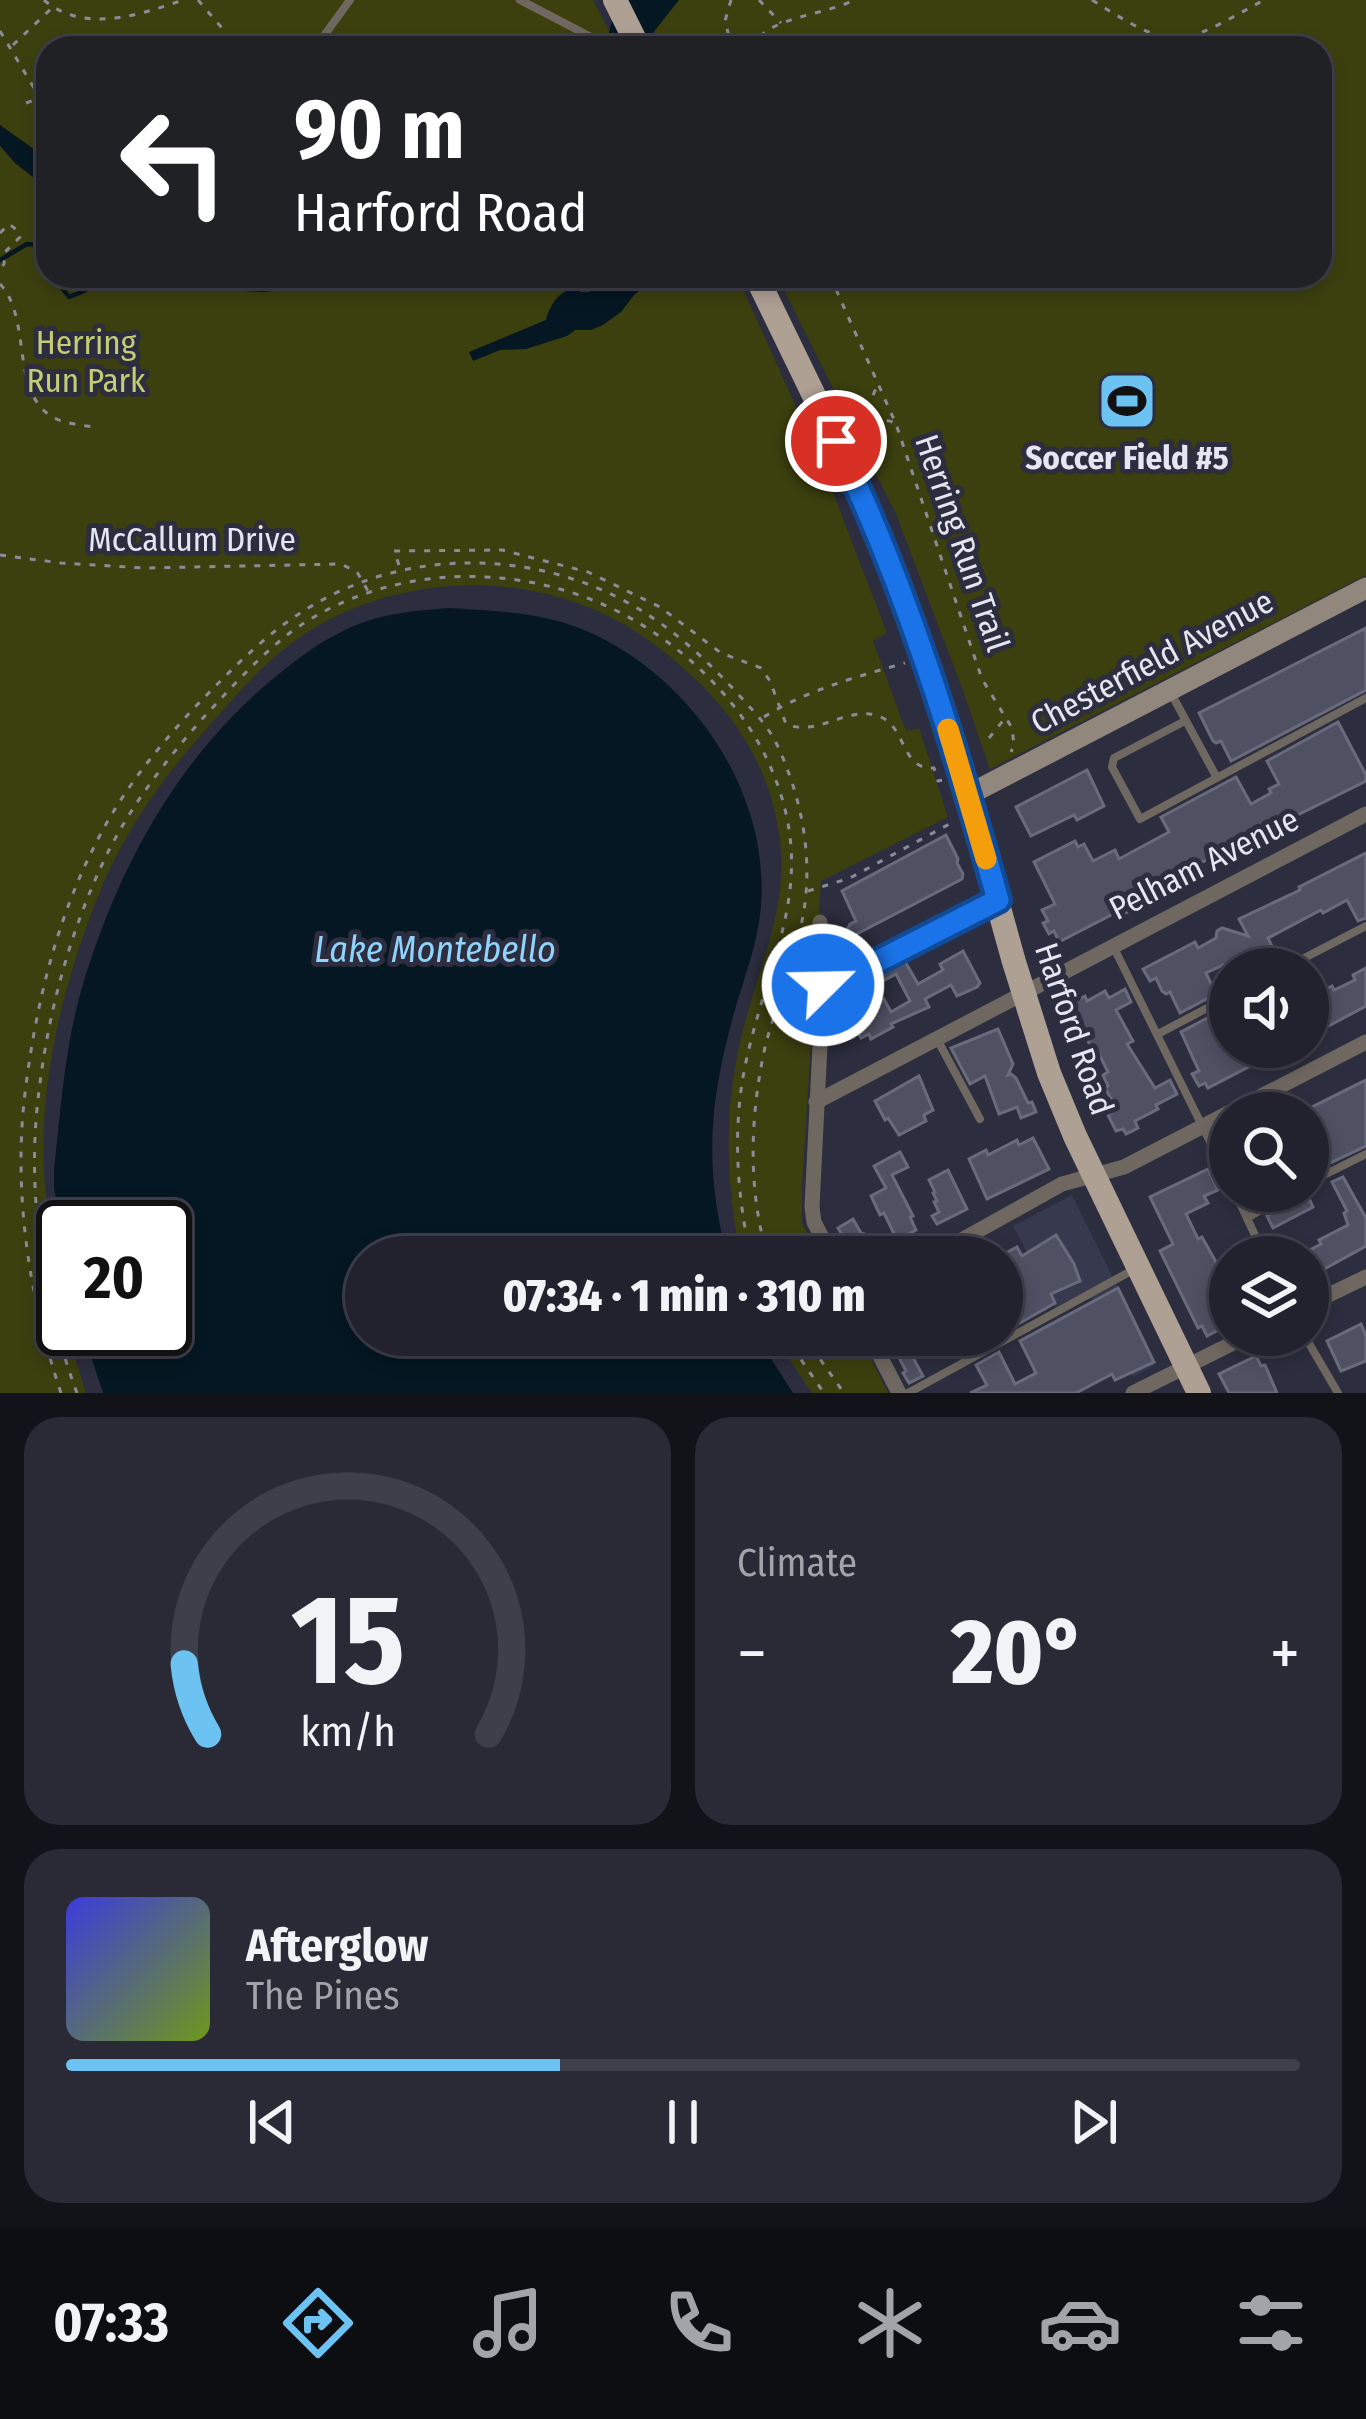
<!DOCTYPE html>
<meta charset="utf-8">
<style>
:root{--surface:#21222e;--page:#292a36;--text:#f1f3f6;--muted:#a2a4aa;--line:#3e3f4a;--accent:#6cc3f2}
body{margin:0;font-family:"Fira Sans Condensed",sans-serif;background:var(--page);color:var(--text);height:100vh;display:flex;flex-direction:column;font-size:45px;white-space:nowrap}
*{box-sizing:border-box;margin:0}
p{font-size:39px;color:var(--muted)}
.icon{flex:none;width:66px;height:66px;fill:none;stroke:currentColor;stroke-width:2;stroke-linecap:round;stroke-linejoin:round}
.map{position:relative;height:1393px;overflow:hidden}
.drawer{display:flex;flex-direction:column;gap:24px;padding:24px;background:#121319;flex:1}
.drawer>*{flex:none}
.banner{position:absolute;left:36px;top:36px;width:1296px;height:252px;border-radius:36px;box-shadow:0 6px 18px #0003,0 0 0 3px var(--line);background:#202124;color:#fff;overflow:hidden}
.tools{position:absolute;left:1209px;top:948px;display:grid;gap:24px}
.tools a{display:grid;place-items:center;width:120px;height:120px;border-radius:50%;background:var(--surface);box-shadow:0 6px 18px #0003,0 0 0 3px var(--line);font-size:60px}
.speed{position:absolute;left:36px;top:1200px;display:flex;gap:24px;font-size:60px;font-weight:700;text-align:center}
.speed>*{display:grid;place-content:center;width:156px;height:156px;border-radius:50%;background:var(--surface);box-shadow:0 6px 18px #0003,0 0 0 3px var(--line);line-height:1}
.speed .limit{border:6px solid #111;border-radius:18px;background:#fff;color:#111}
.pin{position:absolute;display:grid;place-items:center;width:102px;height:102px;color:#fff;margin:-51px;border:6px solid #fff;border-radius:50%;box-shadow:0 3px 12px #0007}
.me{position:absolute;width:132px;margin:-66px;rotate:67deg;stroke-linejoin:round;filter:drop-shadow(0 0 9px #0008)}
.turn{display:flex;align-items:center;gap:42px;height:252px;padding:0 60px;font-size:54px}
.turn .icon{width:156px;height:156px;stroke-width:2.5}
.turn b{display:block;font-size:84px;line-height:102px}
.big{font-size:90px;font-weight:800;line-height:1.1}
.drawer .widget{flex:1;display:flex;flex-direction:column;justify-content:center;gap:18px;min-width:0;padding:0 42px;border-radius:36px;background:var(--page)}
.drawer .dial{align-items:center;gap:0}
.dial svg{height:312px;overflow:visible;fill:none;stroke:var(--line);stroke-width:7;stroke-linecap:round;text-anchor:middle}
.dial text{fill:var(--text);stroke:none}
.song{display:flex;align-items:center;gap:36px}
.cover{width:144px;height:144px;border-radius:18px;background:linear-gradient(135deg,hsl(240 70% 55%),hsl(80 70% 35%))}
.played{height:12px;border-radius:6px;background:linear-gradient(90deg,var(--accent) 40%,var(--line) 40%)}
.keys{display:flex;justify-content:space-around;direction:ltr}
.heat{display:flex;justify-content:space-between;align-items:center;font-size:66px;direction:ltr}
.drawer .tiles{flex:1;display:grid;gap:24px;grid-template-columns:1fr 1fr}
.widget:last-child{grid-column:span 2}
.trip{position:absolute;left:345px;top:1236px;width:678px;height:120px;border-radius:60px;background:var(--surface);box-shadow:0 6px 18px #0003,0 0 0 3px var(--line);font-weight:800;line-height:120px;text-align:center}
.tab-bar{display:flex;height:192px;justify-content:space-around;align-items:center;background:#0d0e12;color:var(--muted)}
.tab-bar .icon{width:84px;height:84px}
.tab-bar .selected{color:var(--accent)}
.tab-bar b{font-size:54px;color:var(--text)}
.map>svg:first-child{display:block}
.built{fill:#37394e}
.green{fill:#3c3f0e}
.water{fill:#051722}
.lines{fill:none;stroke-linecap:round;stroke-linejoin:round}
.stream{stroke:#051722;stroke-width:4.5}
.building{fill:#4f5163;stroke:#696b7d;stroke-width:3}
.path{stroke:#8b8c9a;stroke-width:3;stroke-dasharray:6 9;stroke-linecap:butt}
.lane{stroke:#6f6861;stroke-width:8}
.street{stroke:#6f6861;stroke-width:15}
.secondary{stroke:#92877d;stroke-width:21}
.primary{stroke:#aea093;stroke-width:24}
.route-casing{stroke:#114b97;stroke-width:30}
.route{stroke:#1a73e8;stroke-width:21}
.slow{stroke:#f59e0b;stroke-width:21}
.labels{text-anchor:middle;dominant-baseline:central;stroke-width:10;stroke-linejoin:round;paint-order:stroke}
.park-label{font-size:33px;fill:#c4cc74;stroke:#2c2d3e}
.poi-label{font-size:33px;font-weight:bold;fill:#e5e6f1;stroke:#2c2d3e}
.street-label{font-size:33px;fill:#e5e6f1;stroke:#2c2d3e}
.water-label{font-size:36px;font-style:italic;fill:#8fd4fd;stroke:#2c2d3e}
</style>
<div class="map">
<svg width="1366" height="1393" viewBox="0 0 1366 1393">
<rect width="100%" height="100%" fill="#2c2d3e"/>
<!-- built -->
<path class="built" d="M1072,1195L1156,1364L1133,1377L1087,1291L1056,1307L1013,1226Z"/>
<!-- green -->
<g class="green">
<path d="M0,0H593L618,48H48V276H737L822,464L887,633L873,641L906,731L919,728L948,817L821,881L802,1187V1223L819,1257H741C728,1195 724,1130 735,1067C754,956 810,894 763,775C739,716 690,668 638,633C538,568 401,570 302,636C266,660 238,693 210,725C163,777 122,834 97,899C62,987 37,1090 45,1184C47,1212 50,1239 54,1266C58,1287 63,1308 63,1329H66L86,1393H0Z"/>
<path d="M638,0H1366V575L990,769L962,688L896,514L777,276H1320V48H663Z"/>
<path d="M773,1335H859L888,1393H812Z"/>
</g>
<!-- water -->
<g class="water">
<path d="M620,0H679L641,48H605L615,9Z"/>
<path d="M0,125L48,159V189L15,163L0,146Z"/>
<path d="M148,276H383L363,283L262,292L212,289L174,277Z"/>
<path d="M621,276H662L635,294L621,312L603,325L591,330H575L567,336L526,349L500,350L473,361L469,352L546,320C551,302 558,294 575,286L581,292H589L600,282Z"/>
<path d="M449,608C495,611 541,612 584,630C689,674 770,790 761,906C758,943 744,978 734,1013C709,1104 704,1164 727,1257H366V1335H756L793,1393H103L82,1329H165V1227H63V1236L54,1188V1170C61,1107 65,1042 84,981C118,870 173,767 261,689C287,667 312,646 343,631C376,614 412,611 449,608Z"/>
</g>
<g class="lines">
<!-- stream -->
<g class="stream">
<path d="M0,260L27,244L38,245L48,267"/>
<path d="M53,276L69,297L84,291L105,276"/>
</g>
</g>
<!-- building -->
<g class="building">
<path d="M1366,628V690L1231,761L1221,741L1216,743L1213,741L1199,713Z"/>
<path d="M1338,722L1366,775V781L1138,894L1141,900L1134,904L1136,908L1119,916L1117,912L1059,942L1054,931L1049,934L1043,923L1048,921L1042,910L1055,904L1034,862L1075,841L1078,847L1084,844L1093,861L1115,850L1119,859L1169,832L1161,817L1236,777L1251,804L1271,793L1269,789L1279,784L1267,761Z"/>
<path d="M1087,770L1104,806L1077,820L1074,815L1031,836L1016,807Z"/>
<path d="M946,835L958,859L957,863L963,874L962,879L851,937L847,930L850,924L856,921L842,891Z"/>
<path d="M1366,853V918L1358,921L1347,900L1323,913L1321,910L1268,938L1272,946L1258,953L1256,950L1206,973L1216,994L1180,1013L1170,992L1166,994L1162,991L1156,978L1150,981L1143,969L1195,942L1198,948L1216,938L1217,931L1222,928L1248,936L1239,919L1300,890L1299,887Z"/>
<path d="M963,951L980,983L977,987L957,996L951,985L925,999L929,1007L891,1024L893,1027L871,1039L869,1034L861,1038L853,1022L860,1018L857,1014L884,999L891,1012L910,1001L896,974L872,987L866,976L903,958L918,984L943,970L940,964Z"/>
<path d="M1366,968V1006L1308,1037V998L1332,986L1334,990L1355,980L1353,975Z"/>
<path d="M1125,989L1131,1002L1116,1010L1133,1041L1127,1044L1155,1088L1170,1080L1177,1094L1156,1105L1158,1109L1135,1121L1138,1128L1126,1134L1123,1129L1116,1131L1108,1115L1116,1108L1105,1088L1108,1086L1103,1075L1108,1072L1097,1050L1093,1052L1071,1003L1085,996L1087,1001L1105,991L1109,998Z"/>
<path d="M1226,1008L1230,1015V1047H1287L1208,1088L1205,1083L1199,1086L1192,1074L1199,1071L1181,1032Z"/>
<path d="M998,1029L1013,1064L1008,1075L1011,1074L1016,1078L1028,1103L1032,1102L1036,1112L1021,1118L1017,1107L999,1114L985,1076L970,1084L951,1048Z"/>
<path d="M919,1076L933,1110L924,1115L926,1121L899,1135L888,1118L885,1120L875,1101Z"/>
<path d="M1366,1080V1146L1330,1163L1308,1121V1109Z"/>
<path d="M1033,1138L1049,1169L987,1199L969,1159L986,1150L988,1155L1017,1140L1019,1145Z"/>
<path d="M900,1152L908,1167L892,1175L913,1216L910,1217L916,1230L897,1240L884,1213L880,1215L871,1196L886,1188L874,1166Z"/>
<path d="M1208,1169L1218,1190L1204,1196L1208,1203L1186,1214L1198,1239L1202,1237L1230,1287V1324L1207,1336L1202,1326L1198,1328L1160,1251L1173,1244L1150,1197Z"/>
<path d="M948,1170L967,1209L937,1224L932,1216L939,1212L934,1202L937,1201L933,1193L935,1192L929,1180Z"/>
<path d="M1343,1177L1366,1218V1246L1308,1278V1251L1321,1244L1319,1240L1348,1225L1344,1213L1347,1211L1332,1182Z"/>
<path d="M1307,1194L1313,1207L1273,1228L1267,1216Z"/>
<path d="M853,1219L861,1233L868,1235L865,1242L873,1257H850L842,1242L845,1240L838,1228Z"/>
<path d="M1056,1235L1074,1264L1080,1281L1051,1294L1055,1303L1020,1323L1012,1307L1017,1304L1002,1276V1255L1017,1247L1022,1256Z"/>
<path d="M1118,1288L1154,1362L1115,1380L1112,1374L1076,1393H970L987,1385L976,1365L999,1352L1015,1384L1036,1373L1020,1341Z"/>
<path d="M1361,1324L1366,1336V1361L1341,1371L1327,1341Z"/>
<path d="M883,1335H907L914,1348L909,1350L923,1376L909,1383L903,1373L906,1371L893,1346L886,1342Z"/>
<path d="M1256,1356L1261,1366L1265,1365L1277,1393H1229L1219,1374Z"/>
</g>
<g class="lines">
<!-- path -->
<g class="path">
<path d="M44,0C84,34 139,15 183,0"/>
<path d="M198,0L239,48"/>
<path d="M731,0L725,21L732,48"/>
<path d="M759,0L781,23"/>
<path d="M1092,0C1177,54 1178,47 1264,0"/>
<path d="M0,31L40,98"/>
<path d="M13,45L53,7"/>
<path d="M751,48C767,16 823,16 854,0"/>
<path d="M26,103L40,98L48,102"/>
<path d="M0,233L9,224L17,230L20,237L5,252L4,264L0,270"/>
<path d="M830,276L896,424L982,679L1012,728L1014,745L1011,752"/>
<path d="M0,284C32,318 10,390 51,416C63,424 84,425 98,428"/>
<path d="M854,416L867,409L877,386"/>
<path d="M858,427C871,421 882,417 895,423"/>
<path d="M0,555L61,563L144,568L341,564L357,572L368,591"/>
<path d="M399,565L394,551L502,550L588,572L660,607L721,653L761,668L770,681L786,724C818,738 850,703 881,717C907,729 901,770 934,768L938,781L942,780"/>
<path d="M764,717C807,690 856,677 905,663"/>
<path d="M989,738L1006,717"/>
<path d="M808,891L850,878L953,822"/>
<path d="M784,1335L824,1393"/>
<path d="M803,1335L844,1393"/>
<path d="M61,1393C29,1298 13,1193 25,1093C35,1010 55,924 93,849C119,795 156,749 196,706C233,668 269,630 315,604C406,551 523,550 617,597C665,621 702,655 738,694C754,712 769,726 779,749C803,802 814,863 802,921C794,963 777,1002 766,1043C750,1112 747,1190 768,1257"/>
<path d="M77,1393C42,1300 26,1189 39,1091C48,1015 68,939 100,869C125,813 162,765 202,719C230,689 258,657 291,632C381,567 503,561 602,604C673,635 740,696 771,768C819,880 771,951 747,1057C732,1122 736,1193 751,1257"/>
</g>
<!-- lane -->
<g class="lane">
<path d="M520,0L591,37"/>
<path d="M315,48L350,0"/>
<path d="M1172,695L1217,778"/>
<path d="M1185,721L1114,758L1112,767L1140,819L1366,698"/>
<path d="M1113,946L1230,1182"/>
<path d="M1283,969L1366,926"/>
<path d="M825,985L837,982L994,902"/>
<path d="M1158,1034L1230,996"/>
<path d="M937,1039L980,1119"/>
<path d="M1308,1183L1366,1154"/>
<path d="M1234,1191L1247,1218"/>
<path d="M1265,1257L1247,1218L1294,1191"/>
<path d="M1304,1335L1338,1393"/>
<path d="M908,1393L1133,1270"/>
</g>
<!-- street -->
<g class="street">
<path d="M820,922L823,985L812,1207L814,1222L832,1257"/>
<path d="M816,1102L1366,814"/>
<path d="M931,1257L1062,1184L1124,1167L1366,1042"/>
<path d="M1308,1305L1366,1277"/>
<path d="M869,1335L899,1393"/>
<path d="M1133,1393L1249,1335"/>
</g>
<!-- secondary -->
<path class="secondary" d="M968,795L1366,588"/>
<!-- primary -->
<g class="primary">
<path d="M615,0L639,48"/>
<path d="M756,276L856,482L916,633L962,775L1014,962L1049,1073L1075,1136L1199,1393"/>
</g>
</g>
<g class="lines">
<!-- route casing -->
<g class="route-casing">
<path id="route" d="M823,985L837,982L998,900C954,743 907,588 836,441"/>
</g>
<!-- route -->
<use href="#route" class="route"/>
<!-- slow -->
<path class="slow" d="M948,729L986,859"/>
</g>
<!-- icons -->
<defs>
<g id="stadium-square" transform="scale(3)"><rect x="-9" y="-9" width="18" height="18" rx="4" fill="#6cc3f2" stroke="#2c2d3e"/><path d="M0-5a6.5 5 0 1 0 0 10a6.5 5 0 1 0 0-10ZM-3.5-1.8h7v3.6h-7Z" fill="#111"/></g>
</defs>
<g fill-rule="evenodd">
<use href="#stadium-square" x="1127" y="401"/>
</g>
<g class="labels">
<!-- park labels -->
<g class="park-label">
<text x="86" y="343">Herring<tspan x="86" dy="38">Run Park</tspan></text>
</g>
<!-- poi labels -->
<g class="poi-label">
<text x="1127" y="458">Soccer Field #5</text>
</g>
<!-- street labels -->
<g class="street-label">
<text x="192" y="540">McCallum Drive</text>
<text transform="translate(962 543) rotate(71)">Herring Run Trail</text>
<text transform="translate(1152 662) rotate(-28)">Chesterfield Avenue</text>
<text transform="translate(1204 864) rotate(-27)">Pelham Avenue</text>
<text transform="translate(1074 1029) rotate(71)">Harford Road</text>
</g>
<!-- water labels -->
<g class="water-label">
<text x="435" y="950">Lake Montebello</text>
</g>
</g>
</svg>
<div class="tools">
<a><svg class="icon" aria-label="sound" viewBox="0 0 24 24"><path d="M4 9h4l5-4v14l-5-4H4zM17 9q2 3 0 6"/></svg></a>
<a><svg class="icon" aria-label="search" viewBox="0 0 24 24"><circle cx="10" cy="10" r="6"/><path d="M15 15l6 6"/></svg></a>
<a><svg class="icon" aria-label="layers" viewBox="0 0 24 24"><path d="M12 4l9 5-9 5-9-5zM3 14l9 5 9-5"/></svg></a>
</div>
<div class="speed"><div class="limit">20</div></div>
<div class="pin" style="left:836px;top:441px;background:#d93025"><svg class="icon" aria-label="arrive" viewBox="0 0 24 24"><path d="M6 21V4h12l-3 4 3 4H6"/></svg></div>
<svg class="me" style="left:823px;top:985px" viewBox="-20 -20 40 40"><circle r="17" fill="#1a73e8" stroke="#fff" stroke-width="3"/><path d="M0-11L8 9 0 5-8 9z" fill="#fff"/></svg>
<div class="trip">07:34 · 1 min · 310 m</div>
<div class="banner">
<div class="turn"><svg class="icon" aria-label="left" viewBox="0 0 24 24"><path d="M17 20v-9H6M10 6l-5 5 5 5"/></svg><div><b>90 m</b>Harford Road</div></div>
</div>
</div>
<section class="drawer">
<div class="tiles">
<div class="widget dial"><svg viewBox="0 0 100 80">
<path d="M14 69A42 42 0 1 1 86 69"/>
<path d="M14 69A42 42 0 0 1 8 51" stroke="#6cc3f2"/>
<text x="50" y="56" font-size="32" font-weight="700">15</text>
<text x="50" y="72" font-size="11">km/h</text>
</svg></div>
<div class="widget"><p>Climate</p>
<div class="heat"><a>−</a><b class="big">20°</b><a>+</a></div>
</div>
<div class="widget">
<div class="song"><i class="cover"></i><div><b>Afterglow</b><p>The Pines</p></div></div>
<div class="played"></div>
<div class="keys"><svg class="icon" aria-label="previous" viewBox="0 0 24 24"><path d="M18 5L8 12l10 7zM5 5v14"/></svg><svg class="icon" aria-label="pause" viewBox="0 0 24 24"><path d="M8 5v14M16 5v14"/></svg><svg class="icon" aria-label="next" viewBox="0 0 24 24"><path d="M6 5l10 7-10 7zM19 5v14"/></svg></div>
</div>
</div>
</section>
<nav class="tab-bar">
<b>07:33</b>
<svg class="icon selected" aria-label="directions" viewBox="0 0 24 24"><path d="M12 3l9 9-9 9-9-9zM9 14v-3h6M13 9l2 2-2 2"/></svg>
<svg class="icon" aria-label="music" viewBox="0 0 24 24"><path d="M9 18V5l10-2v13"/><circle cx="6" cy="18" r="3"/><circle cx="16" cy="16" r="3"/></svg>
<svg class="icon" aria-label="phone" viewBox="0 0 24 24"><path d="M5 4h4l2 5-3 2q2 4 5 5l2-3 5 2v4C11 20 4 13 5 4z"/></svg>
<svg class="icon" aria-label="climate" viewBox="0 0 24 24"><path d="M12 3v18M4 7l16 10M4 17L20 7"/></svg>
<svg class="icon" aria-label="car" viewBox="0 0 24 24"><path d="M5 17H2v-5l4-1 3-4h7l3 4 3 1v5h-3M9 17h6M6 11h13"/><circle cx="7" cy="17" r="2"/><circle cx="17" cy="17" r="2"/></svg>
<svg class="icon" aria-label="filters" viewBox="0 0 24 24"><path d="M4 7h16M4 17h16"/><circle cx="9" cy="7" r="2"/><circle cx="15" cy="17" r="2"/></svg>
</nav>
